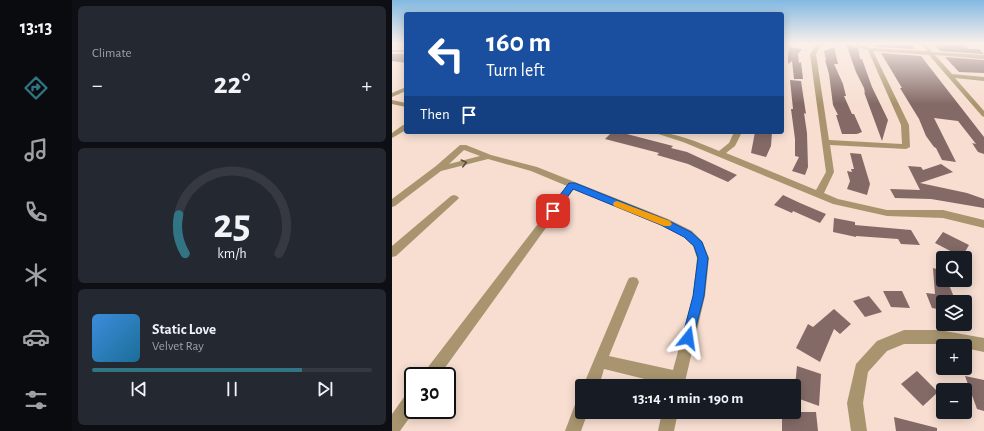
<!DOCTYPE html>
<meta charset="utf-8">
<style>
:root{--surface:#171b24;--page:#242831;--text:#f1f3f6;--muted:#9ea1a6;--line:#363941;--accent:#317585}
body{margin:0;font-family:"Alegreya Sans",sans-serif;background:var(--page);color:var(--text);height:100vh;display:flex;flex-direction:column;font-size:15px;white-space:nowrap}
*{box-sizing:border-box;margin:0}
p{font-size:13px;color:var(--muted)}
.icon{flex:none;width:22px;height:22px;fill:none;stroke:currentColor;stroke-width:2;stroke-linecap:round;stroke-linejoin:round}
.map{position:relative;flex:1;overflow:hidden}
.details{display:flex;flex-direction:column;gap:6px;padding:6px;background:#0d0f14;width:320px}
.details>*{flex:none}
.guide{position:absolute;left:12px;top:12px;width:380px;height:122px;border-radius:4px;box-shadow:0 2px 10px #0003;background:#1a4fa0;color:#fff;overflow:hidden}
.buttons{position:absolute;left:544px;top:251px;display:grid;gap:8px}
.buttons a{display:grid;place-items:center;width:36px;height:36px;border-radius:4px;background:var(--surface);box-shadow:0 2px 10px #0003;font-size:20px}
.speed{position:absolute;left:12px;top:367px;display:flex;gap:8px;font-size:20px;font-weight:700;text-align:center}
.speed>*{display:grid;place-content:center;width:52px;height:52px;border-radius:50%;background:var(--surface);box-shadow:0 2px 10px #0003;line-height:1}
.speed .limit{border:2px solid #111;border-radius:6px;background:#fff;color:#111}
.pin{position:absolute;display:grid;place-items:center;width:34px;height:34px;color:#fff;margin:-17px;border-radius:8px;box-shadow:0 2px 6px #0006}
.me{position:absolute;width:44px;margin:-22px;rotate:15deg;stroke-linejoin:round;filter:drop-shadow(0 0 3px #0008)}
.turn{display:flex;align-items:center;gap:14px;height:84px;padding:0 16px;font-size:18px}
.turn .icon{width:52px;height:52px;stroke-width:2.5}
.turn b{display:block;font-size:28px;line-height:34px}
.then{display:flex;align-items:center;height:38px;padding:0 16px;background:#0003;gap:8px;font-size:15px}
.big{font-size:30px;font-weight:700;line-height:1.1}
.details .tile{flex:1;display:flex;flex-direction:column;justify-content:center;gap:6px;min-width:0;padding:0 14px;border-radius:6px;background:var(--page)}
.details .dial{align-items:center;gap:0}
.dial svg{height:104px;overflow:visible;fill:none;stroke:var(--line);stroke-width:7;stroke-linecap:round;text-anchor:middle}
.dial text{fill:var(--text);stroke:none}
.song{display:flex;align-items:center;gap:12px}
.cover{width:48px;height:48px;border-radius:6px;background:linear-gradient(135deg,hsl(210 70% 55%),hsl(200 70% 35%))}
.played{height:4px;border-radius:2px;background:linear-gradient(90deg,var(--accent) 75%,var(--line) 75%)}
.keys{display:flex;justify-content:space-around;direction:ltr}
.heat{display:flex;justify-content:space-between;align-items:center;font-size:22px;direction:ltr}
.trip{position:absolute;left:183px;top:379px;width:226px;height:40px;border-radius:4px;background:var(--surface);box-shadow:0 2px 10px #0003;font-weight:700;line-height:40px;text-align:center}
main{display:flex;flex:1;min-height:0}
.tab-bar{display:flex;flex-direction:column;width:72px;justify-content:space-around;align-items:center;background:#090b0e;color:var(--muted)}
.tab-bar .icon{width:28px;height:28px}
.tab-bar .selected{color:var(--accent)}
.tab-bar b{font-size:18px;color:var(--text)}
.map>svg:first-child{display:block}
.building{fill:#836a67}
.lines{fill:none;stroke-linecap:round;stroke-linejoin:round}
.minor{fill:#a8956f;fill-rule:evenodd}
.oneway{stroke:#594d3e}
.route{fill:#1a73e8;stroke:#114b97}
.slow{fill:#f59e0b}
</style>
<main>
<nav class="tab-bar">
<b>13:13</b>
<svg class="icon selected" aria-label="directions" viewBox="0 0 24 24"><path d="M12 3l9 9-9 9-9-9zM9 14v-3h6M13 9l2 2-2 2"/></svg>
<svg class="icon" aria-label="music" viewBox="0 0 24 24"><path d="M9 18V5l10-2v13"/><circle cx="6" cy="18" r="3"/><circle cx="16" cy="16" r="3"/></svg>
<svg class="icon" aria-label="phone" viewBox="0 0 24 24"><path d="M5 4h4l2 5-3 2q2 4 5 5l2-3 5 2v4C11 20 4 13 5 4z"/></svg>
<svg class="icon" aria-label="climate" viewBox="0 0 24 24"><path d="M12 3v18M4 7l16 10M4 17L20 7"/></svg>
<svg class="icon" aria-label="car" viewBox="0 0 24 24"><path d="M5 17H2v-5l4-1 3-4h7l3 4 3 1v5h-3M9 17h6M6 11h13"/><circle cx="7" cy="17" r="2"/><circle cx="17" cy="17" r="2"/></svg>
<svg class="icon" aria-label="filters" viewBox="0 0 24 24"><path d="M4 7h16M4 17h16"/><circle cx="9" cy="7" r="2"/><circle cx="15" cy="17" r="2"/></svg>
</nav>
<section class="details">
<div class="tile"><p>Climate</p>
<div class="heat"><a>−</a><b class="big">22°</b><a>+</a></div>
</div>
<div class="tile dial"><svg viewBox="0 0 100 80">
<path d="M14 69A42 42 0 1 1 86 69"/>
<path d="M14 69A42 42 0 0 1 9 39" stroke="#317585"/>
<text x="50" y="56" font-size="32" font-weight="700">25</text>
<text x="50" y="72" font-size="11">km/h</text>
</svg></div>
<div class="tile">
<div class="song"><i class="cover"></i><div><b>Static Love</b><p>Velvet Ray</p></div></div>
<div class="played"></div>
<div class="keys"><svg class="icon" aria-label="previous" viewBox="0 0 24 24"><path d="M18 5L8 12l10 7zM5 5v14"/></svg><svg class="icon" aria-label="pause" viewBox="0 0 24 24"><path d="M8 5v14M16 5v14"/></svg><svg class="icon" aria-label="next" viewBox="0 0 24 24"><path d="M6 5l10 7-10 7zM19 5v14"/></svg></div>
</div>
</section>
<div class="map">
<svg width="592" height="431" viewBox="0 0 592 431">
<rect width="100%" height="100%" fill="#f7ded1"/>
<!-- building -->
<g class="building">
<path d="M454,44L466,48L468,59H470L480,87L496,120L490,141L472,92L473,93L472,88L464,72Z"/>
<path d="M482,44H519L523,49L484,47Z"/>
<path d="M542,44H569L577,49H587L592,54L548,51Z"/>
<path d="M398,47L410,49L406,54L407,63L409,62L411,79H402L400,61L396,64V53Z"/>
<path d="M442,47L446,64H442L451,84L454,96H452L460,114H462L470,132L465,134H450L444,115H446L441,105L437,74L433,60H434L432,51Z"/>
<path d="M489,53L529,56L592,137V154L586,152L580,143L584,144L566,121L542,118L564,162L550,160L544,148L542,147L534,136L527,119L508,88H510Z"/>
<path d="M0,54H14V63L0,61Z"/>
<path d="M553,57L592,60V73L567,72Z"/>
<path d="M398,80L409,81L414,114L412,113L415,133L416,167L413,175L400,171L407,157L403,156V139L399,109H401Z"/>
<path d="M220,132H227L281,146L279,148L295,152L345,175L336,182L296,164L265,155L267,153L213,139Z"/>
<path d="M363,132H380L379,146L374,157L359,153Z"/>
<path d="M458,153L469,154L478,184L475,195L455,189L458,181L455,171L460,172L459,169H462Z"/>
<path d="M549,164L561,172L528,183L575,193L592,199V208L539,199L503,198L498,189L528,190L516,166L529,167L531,170Z"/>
<path d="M391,195L408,203L434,214L428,223L401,211L400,213L382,205Z"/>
<path d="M442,218L463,222V225L519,230L528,245L509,244L506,239L464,236V237L441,232Z"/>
<path d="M551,232L577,245L570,257L543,243Z"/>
<path d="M541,268L551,271V280H555L564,302H551V310L540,308L534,293L543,294Z"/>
<path d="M491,291H510L518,308L499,307Z"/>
<path d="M477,296L490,312L473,317L461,301Z"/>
<path d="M442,309L459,324L448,334L442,329L428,362L404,348L416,324L421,327Z"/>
<path d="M405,366L429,374L427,406L402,397Z"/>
<path d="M525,371L546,392L531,406L509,384Z"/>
<path d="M573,376L592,380V411L585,409Z"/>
<path d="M390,412H424L426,431H390Z"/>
<path d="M502,417L545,428V431H504Z"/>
</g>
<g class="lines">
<!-- minor -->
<g class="minor">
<path d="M427,44H434L428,47L424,54L437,140L510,144L509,125L476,50L457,44H464L478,48L535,51L529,44H534L540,52L592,55V59L543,55L560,74L592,77V81L563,78L592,111V117L590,116L537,55L481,51L517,125L518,147L514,149L438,145L442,172L432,193L446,199L495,210H551L592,220V228L551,218L495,216L441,204L291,142L260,132C284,132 305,142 327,151L337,143L342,132H350L343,146L334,153L424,190L434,172L418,54L424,45Z"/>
<rect x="0" y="50" width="14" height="2"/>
<path d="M14,87V91L0,97V93Z"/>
<path d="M0,100L14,103V107L0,104Z"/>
<path d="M11,125H14V130L0,138V133Z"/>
<path d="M68,145H74L99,155L145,167L276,219L300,231L310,241L317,258L313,296L292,386H276L277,385L212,369L207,386H191L235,282L237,278L241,277L245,278L247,282L217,356L281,370L301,296L305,258L301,246L292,237L268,225L182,189L47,376H31L33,371L175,186L139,171L96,159L49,171L3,206L0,207V199L44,166ZM72,150L88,156L57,164Z"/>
<path d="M62,195L65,196L67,198L65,200L4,256L0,257V246L59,196Z"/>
<path d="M512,330H547L592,338V352L573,348V346L547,344H512L495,351L476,372L471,403L475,431H459L455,403L464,364L485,341Z"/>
<path d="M21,391V410H23L8,431H0V414L15,393Z"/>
<path d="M190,400V412H196L189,431H173L184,402Z"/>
<path d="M270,412H286L282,431H266Z"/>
</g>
</g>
<!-- one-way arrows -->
<defs><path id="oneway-chevron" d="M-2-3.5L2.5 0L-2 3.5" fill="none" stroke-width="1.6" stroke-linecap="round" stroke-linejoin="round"/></defs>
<use class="oneway" href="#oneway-chevron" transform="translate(72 163) rotate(-13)"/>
<!-- sky -->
<linearGradient id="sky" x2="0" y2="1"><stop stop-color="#82b9e2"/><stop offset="0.42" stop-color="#fbf0ea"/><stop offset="1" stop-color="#fbf0ea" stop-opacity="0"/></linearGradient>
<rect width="592" height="104" fill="url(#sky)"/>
<!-- route -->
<path class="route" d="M177,183H183L275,220L299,232L310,242L316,258L312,296L300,342L296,344L291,342L290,338L301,296L306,258L302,246L292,237L269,225L181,189L164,213H158L157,211L158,208Z"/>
<!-- slow -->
<path class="slow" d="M225,201L278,221L280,224L278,226H272L222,206L221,204L222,202Z"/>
</svg>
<div class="buttons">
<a><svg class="icon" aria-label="search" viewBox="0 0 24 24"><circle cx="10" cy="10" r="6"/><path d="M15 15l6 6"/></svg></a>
<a><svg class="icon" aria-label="layers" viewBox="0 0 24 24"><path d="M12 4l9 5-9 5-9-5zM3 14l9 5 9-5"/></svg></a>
<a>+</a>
<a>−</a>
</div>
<div class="speed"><div class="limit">30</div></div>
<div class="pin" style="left:161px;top:211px;background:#d93025"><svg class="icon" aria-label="arrive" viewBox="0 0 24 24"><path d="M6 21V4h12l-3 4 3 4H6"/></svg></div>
<svg class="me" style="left:296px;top:338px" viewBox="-20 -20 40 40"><path d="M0-17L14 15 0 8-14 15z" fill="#1a73e8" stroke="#fff" stroke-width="4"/></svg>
<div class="trip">13:14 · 1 min · 190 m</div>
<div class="guide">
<div class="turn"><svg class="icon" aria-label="left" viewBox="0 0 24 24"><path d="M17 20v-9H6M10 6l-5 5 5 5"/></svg><div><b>160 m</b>Turn left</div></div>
<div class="then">Then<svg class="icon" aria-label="arrive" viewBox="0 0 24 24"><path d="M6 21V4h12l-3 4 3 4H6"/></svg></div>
</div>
</div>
</main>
